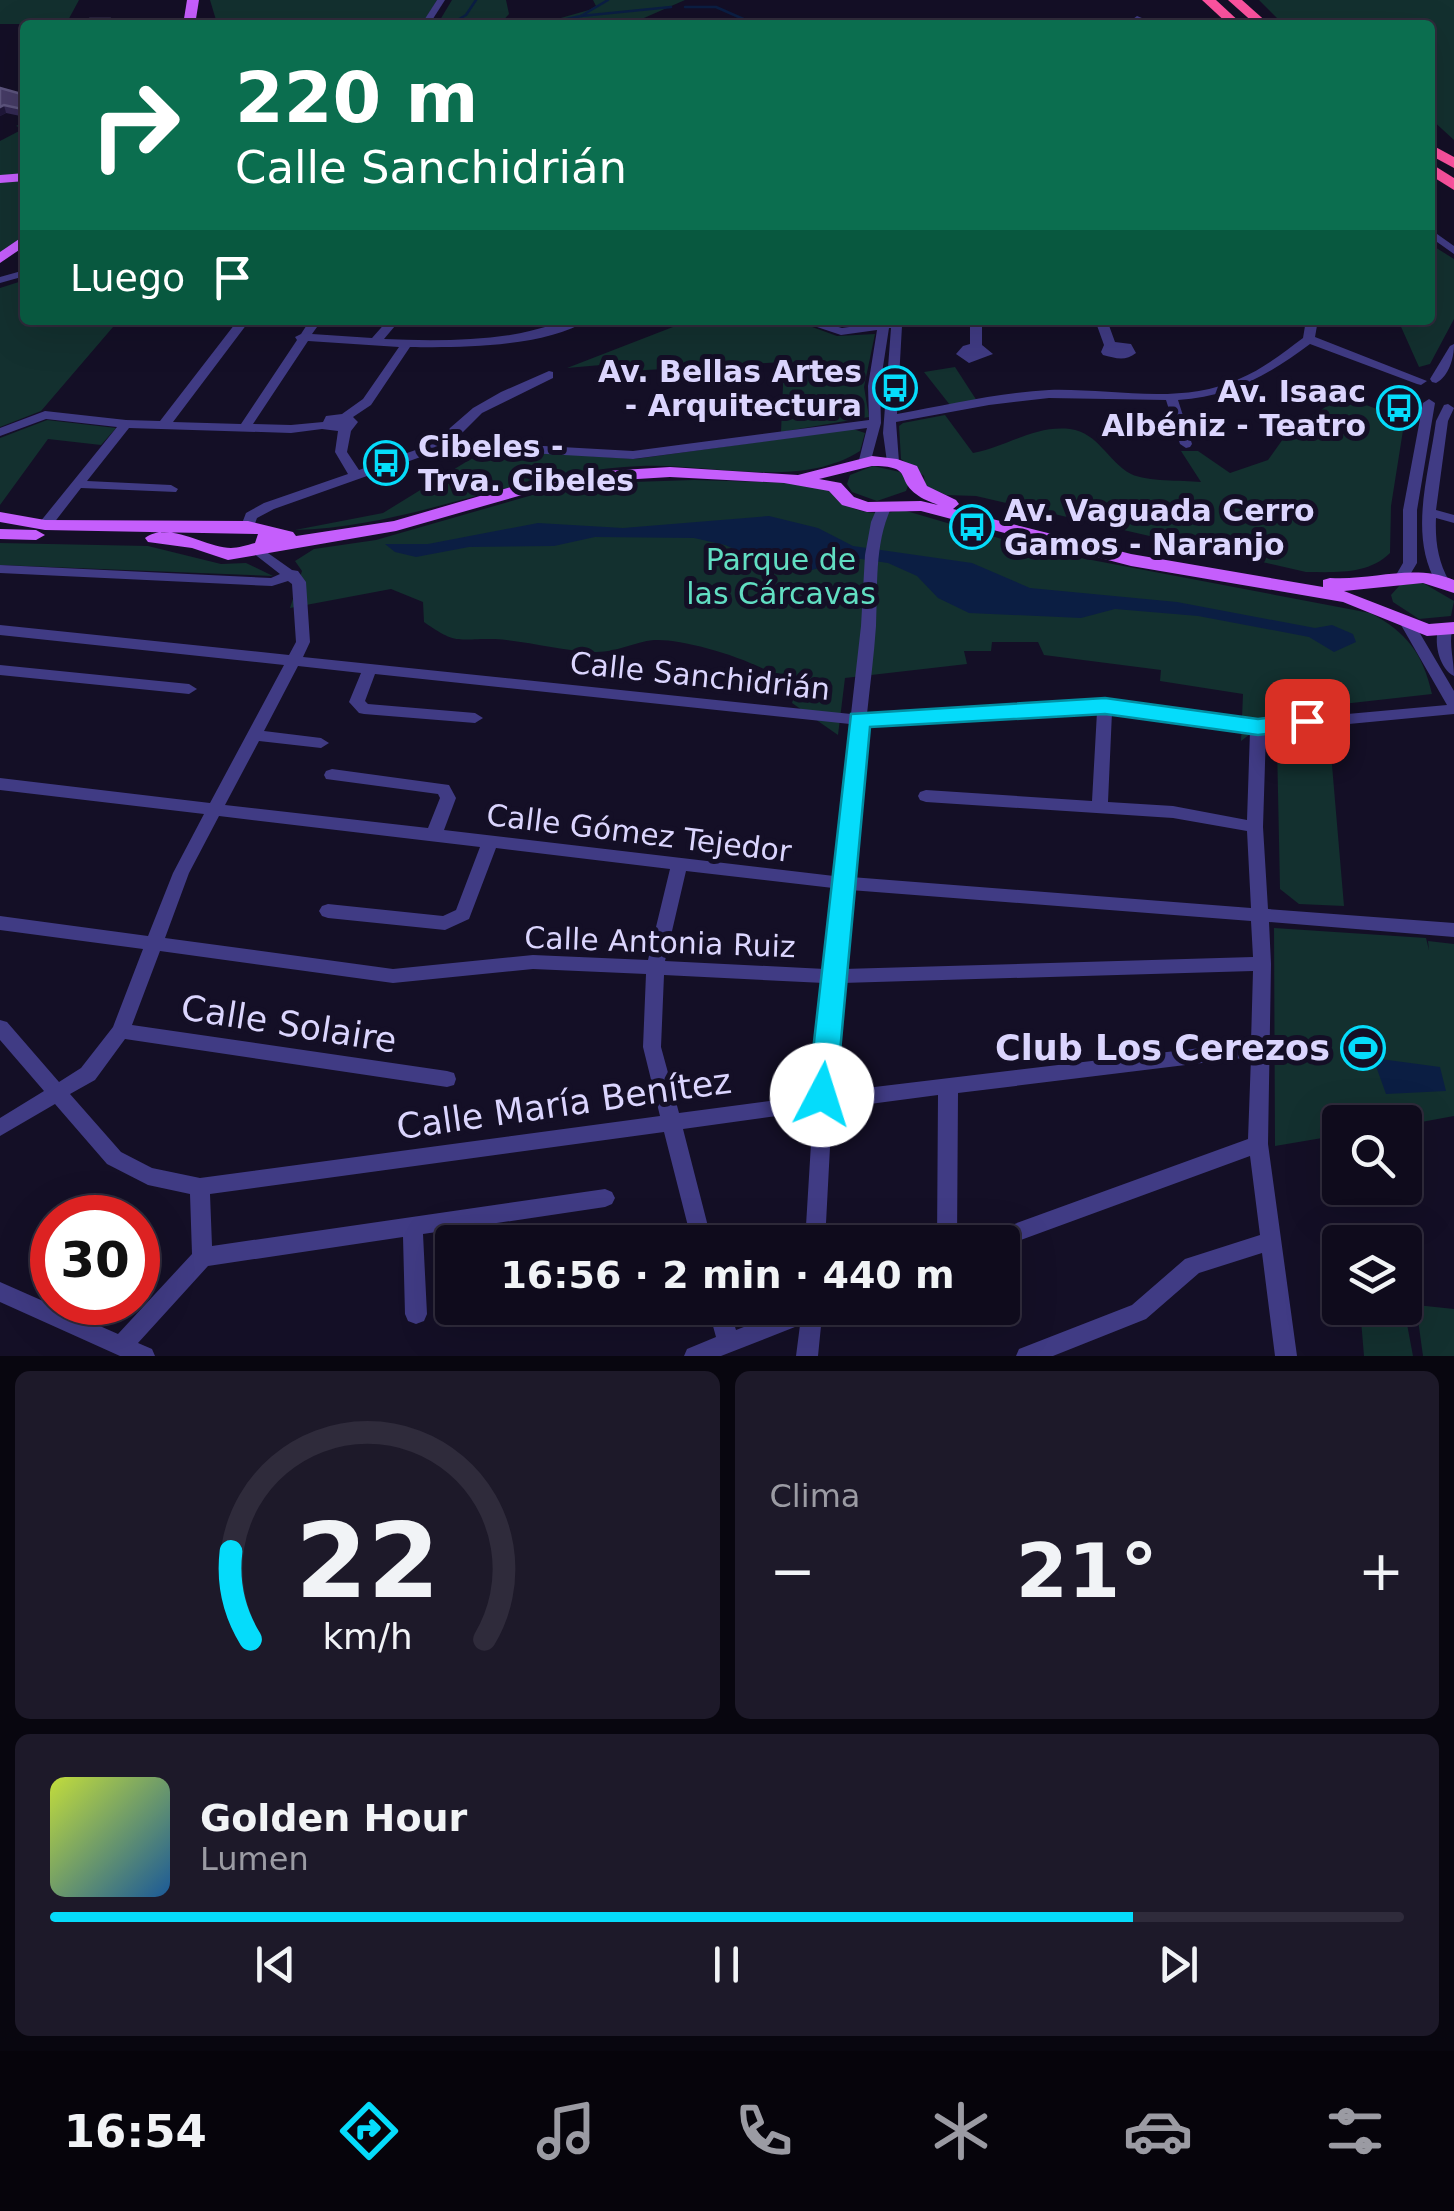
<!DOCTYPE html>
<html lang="es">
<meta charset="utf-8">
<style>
:root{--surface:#0f0b1c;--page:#1d1929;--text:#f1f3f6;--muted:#9b9ba3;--line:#2f2b3b;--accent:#05dcfb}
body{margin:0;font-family:"DejaVu Sans",sans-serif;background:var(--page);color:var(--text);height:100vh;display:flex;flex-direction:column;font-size:38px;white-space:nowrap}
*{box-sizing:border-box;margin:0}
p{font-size:32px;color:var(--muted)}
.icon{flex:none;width:55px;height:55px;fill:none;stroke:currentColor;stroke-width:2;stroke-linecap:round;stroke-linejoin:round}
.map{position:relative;height:1356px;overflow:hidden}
.sheet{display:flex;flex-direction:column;gap:15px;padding:15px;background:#08060f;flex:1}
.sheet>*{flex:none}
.top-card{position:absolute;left:20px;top:20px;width:1415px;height:305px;border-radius:10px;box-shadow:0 10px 40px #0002,0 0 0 2px var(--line);background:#0b6e4f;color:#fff;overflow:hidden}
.buttons{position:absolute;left:1322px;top:1105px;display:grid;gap:20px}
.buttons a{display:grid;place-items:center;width:100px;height:100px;border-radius:10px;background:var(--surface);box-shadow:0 10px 40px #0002,0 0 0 2px var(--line);font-size:50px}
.speed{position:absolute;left:30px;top:1195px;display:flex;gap:20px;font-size:50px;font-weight:700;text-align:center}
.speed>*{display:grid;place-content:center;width:130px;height:130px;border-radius:50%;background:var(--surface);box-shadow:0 10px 40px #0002,0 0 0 2px var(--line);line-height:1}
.speed .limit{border:15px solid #d22;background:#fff;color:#111}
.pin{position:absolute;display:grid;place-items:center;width:85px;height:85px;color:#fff;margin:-42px;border-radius:20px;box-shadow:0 5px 15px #0006}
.me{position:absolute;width:110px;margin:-55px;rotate:5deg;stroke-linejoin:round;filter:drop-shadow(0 0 8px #0008)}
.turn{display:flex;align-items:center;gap:35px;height:210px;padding:0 50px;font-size:45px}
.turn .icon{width:130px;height:130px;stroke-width:2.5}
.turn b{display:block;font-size:70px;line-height:85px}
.then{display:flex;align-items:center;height:95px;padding:0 50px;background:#0003;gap:20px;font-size:38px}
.big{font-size:75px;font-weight:700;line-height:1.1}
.sheet .card{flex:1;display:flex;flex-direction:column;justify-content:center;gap:15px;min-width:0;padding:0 35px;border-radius:15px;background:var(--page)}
.sheet .dial{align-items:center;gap:0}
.dial svg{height:260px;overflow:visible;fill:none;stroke:var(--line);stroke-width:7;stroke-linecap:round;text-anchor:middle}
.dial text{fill:var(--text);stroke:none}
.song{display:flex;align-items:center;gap:30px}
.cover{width:120px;height:120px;border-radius:15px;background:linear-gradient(135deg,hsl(70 70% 55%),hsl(210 70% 35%))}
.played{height:10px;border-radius:5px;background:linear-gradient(90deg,var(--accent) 80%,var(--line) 80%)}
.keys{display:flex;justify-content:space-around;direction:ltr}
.heat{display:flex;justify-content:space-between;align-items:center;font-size:55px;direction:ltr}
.sheet .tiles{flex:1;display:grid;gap:15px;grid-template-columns:1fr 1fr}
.card:last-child{grid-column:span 2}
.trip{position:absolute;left:435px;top:1225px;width:585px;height:100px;border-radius:10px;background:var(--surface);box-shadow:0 10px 40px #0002,0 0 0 2px var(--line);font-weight:700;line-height:100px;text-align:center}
.menu{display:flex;height:160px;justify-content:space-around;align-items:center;background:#06040b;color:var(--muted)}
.menu .icon{width:70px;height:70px}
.menu .on{color:var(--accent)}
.menu b{font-size:45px;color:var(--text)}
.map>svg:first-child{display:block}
.green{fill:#13302f}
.water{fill:#0b1e43}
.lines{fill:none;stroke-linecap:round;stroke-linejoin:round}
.stream{stroke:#0b1e43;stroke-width:2.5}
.minor{fill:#403b84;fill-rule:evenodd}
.major{fill:#c55efc;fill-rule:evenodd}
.highway{fill:#fc529f;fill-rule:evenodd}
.wall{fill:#332953}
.shaded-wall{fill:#1f1739}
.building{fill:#453b65;stroke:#5c547d;stroke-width:2.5}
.route{fill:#05dcfb;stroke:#038fa3;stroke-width:2.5}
.labels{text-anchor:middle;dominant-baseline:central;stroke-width:10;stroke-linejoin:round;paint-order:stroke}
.poi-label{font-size:30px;font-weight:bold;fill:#dbd5fe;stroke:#140f26;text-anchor:end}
.park-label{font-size:30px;fill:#61dec2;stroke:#140f26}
.street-label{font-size:30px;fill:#dbd5fe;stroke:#140f26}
.near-street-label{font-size:35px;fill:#dbd5fe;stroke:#140f26}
.near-poi-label{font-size:35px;font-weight:bold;fill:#dbd5fe;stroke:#140f26;text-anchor:end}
</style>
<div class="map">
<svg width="1454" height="1356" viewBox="0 0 1454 1356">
<rect width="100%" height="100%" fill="#140f26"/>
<!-- green -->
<g class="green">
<path d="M0,0H79L66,24H0Z"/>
<path d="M210,0H437L422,25H281L216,20Z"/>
<path d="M452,0H506L509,14L499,25H437Z"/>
<path d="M593,0H685L628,25H536L589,10L596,6Z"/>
<path d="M1259,0H1454V140L1430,118V25H1284Z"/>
<path d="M25,121V173L0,176V141L23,129L16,126Z"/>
<path d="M25,180V234L0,254V182Z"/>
<path d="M1430,244L1454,259V319L1430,364L1419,367L1398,320H1430Z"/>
<path d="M25,280V320H119L41,411L0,427V288Z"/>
<path d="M691,320H793L837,336L875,334L864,387L869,417L781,432L784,362L629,371L601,365L567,368Z"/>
<path d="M955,367L977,401L950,405L924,372Z"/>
<path d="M1342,396L1401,418L1404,424L1391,506L1390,553C1368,575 1335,572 1306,572L976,496L946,495L925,486L924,476L901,459L899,426L903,423L945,415L973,453C1007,447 1034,425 1070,429C1099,433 1107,461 1131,474C1148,482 1181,480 1201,482L1181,451H1198L1230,473L1268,460L1288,432Z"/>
<path d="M47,420L116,428L101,445L48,439L0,505V438Z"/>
<path d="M853,429L865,433L860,451C799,490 710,463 641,466C522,470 414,527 295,530L383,513L487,449L635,459Z"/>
<path d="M873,466L900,472L909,483L906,491L877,501L852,492L847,484L850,475Z"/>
<path d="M694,480L828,484C842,513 873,517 903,510L1039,550L1370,613C1407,632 1423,654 1432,694L1280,711L1241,741L1243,694L1160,681L1161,670L1044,655L1038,642H992L991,651H964L967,664L845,678L838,735L792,703L796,691C775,665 687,638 654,640C633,642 616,653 594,652C561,651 528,641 495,639C457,638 458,646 424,622L423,602L391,589L290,608L302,571L295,561L314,549L376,540L536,494L601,483Z"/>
<path d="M0,543L148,546L221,564L246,563L273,576L0,565Z"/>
<path d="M1423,583L1454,601L1451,616L1419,619L1393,602L1391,595L1400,585Z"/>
<path d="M1329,730L1344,906L1299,904L1280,889L1277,743L1288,734Z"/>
<path d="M1274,928L1426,938L1429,950L1428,941L1454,944V1116L1405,1125L1340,1122V1135L1275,1146Z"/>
<path d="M1416,1305L1454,1309V1356H1423Z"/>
<path d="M1360,1308H1404L1413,1356H1364Z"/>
</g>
<!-- water -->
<g class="water">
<path d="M769,516L818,528L853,546L972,563L1030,588L1177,602L1315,628L1332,625L1353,634L1356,642L1334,652L1309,637L1198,616L1115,609L1081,618L969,613L938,598L917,576L888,563L854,558L812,570L779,569L725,545L694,538L595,537L554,546L469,547L416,557L395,552L385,544H428L538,523L623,528Z"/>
<path d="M1373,1058L1440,1067L1446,1091L1386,1094Z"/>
</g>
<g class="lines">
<!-- stream -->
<g class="stream">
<path d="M685,7H716L757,25"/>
<path d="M581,16L671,7"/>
<path d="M1271,21L1279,25"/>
<path d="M449,25L466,15L476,0"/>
<path d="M539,25L581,16L608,0"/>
</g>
<!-- minor -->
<g class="minor">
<path d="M437,0H445L429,25H421Z"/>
<path d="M1137,16L1154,23L1155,25C1147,25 1139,25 1133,19Z"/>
<path d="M210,22L217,23L218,25H206Z"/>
<path d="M1430,229L1454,246V254L1430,237Z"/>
<path d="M25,270V276L0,283V277Z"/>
<path d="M238,320H250L173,422L241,424L297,340L295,337L301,334L310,320H322L312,334L372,338L388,320H400L384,339C426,341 469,341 510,335C537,331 561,320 588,320C545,347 461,348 410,347L371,405L353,417L358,422L351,431L347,452L359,470L441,441L450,428L473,408L501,392L549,371L553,372V378L482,413L454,441L633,451L869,420L868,386L877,330L841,335L796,320H814L842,328L878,323V320H928L926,322L902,326L897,414C947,405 997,393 1049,390C1111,388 1180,406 1239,379C1263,369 1283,353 1303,338L1306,320H1318L1315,337L1427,381L1421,385L1417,384L1310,344C1270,374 1230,397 1178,400L1192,444L1190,447L1186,448L1180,444L1166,400L1049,398L989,405L896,422L899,462L893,466L887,462L883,433L891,328H889L880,386L881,423L871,460L865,464L859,460L867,428L633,459L446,448L274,509L257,518L253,529L248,530L241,526L246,513L264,503L348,474L335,452L338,431L322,429L291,433L129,428L87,481L171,485L178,489L176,492L81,488L50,528H40L38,525L40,522L117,427L46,419L0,436V428L45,411L126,420L160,421ZM308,341L399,347L363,399L342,414L326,416L323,422L291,425L253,424Z"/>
<path d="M970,320H982V345L993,354L969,363L956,354L963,346L970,344Z"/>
<path d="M1095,320H1107L1115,342L1131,344L1136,353C1125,362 1115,358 1103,355L1101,352L1104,345Z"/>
<path d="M1213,320H1244C1237,326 1220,326 1213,320Z"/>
<path d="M1454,344C1454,358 1449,376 1436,383L1432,382L1430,379L1450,346Z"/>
<path d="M1429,399L1435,403L1417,510V563L1408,578L1403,579L1396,575L1403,563V510L1423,403Z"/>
<path d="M1448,404L1454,408L1448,421L1436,510L1454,515V523L1436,518C1435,541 1438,561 1449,581L1442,585L1437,584C1408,535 1429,474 1436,421L1444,405Z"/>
<path d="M884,504L891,508C874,546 878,586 876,626C874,656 870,685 867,714L1105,701L1258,722L1447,705L1401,625L1408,620L1415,625L1454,691V714L1266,732L1263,827L1268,909L1454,923V937L1269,922L1271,964L1268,1144L1297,1356H1275L1262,1253L1199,1273L1146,1319L1053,1356H1016L1019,1349L1132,1305L1185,1259L1260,1235L1250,1156L1002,1247V1242H981L984,1235L1248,1139L1251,1057L958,1093L957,1242H937L938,1095L832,1109L825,1242H805L813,1111L683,1129L712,1242H692L664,1132L210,1194L212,1246L605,1189L612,1192L615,1198L612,1204L605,1207L423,1234L427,1314L424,1321L416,1324L408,1321L405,1314L403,1237L208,1266L138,1343L152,1349L155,1356H120L0,1302V1282L118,1334L192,1254L190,1194L148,1185L107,1164L55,1104L0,1136V1118L44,1091L0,1040V1020L7,1022L59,1082L81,1068L113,1027L143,949L0,930V916L148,936L173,873L204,814L0,790V778L210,803L284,665L0,635V625L289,655L296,642L292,584L288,581L272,586L0,573V565L271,578L280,574L253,553L251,550L253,547L258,546L292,570L298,571L306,582L310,642L303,657L851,714L861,626L865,555L871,522L877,508ZM298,666L361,673L349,702L359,713L364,714L475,723L483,718L475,713L368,704L365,701L375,674L850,724L834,876L444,830L456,798L449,785L332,769L326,771L324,775L326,779L438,794L440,798L428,828L225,805L259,741L321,748L329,743L321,738L264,731ZM1097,712L1092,801L926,790L920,792L918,796L920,800L926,802L1173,818L1247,831L1251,908L851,877L866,725ZM1112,712L1250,731L1247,820L1173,806L1108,802ZM219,816L480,847L456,910L443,916L328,904L322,906L319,911L322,916L328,918L445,930L469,919L496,848L670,869L648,960L533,955L393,969L165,938L189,873ZM686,871L833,888L825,969L665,961ZM850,890L1251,921L1253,957L843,969ZM160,951L393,983L533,969L646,974L643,1047L660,1116L200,1178L152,1168L121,1152L70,1094L95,1080L125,1039L447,1087L454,1085L456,1079L454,1073L447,1071L132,1025ZM1253,971L1251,1042L833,1092L842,983ZM664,975L824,983L814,1095L679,1113L661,1047Z"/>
<path d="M1445,625L1452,630C1449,645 1454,660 1454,676C1440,669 1434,645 1438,630Z"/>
<path d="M0,665L189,684L197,689L189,694L0,675Z"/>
<path d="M708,1308H729L736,1330L793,1308H827L822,1316L818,1356H796L800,1325L721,1356H684L687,1349L716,1337Z"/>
</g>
<!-- major -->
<g class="major">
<path d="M187,0H199L195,25H183Z"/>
<path d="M25,173V181L0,183V175Z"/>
<path d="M25,235V246L0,263V252Z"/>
<path d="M872,456L897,459L917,466L927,486L956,500L959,504L953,509L1131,554L1323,587V580L1330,578C1372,581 1413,563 1454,580V593L1423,583L1344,591L1429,624L1454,622V634L1427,636L1343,602L1131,566L921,511L867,512L842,505L829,491L784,483L670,477L589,482L536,491L396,531L228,560L192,548L148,542L145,538C168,520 206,548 231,548C238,548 247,545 255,543L258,534L45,530L0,522V512L45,520L248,521L293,532L296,536L394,521L528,482L589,472L670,467L798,475ZM872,466C914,466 895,478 916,494C922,499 931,502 938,505L921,501L868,502L854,497L841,483L819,479Z"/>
<path d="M0,529L36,530L45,535L36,540L0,539Z"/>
</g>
<!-- highway -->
<g class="highway">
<path d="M1202,0H1216L1243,25H1229Z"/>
<path d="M1228,0H1242L1270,25H1256Z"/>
<path d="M1430,144L1454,157V168L1430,155Z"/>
<path d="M1430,163L1454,178V190L1430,175Z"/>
</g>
</g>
<!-- wall -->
<path class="wall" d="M0,88L25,95V117L6,113L0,116Z"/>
<!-- shaded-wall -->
<path class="shaded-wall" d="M4,105L6,113L0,116V107Z"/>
<!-- building -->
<g class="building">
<path d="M90,19H109L106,25H50L87,24Z"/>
<path d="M0,88L25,95V108L22,109L4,105L0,107Z"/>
</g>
<!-- route -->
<path class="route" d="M1105,698L1258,719L1307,713L1319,721L1307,729L1258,735L1105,714L870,727L836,1095L832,1103L822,1107L812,1103L808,1095L851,714Z"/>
<!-- icons -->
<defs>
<g id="bus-ring" transform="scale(2.25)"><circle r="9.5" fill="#140f26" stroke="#05dcfb" stroke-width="1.5"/><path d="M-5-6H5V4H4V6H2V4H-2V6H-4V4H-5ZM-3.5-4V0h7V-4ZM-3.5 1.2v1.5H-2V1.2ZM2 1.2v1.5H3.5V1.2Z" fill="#05dcfb"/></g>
<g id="stadium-ring" transform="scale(2.25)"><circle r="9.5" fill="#140f26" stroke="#05dcfb" stroke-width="1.5"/><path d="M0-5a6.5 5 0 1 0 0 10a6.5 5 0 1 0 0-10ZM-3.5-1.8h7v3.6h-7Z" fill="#05dcfb"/></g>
</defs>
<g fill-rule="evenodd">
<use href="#bus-ring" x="895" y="388"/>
<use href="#bus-ring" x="1399" y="408"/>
<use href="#bus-ring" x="386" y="463"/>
<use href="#bus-ring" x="972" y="527"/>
<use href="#stadium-ring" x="1363" y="1048"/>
</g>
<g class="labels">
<!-- poi labels -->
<g class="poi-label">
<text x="862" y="371">Av. Bellas Artes<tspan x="862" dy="34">- Arquitectura</tspan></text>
<text x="1366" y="391">Av. Isaac<tspan x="1366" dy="34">Albéniz - Teatro</tspan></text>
<text x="418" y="446" text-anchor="start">Cibeles -<tspan x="418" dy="34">Trva. Cibeles</tspan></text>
<text x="1004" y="510" text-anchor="start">Av. Vaguada Cerro<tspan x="1004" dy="34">Gamos - Naranjo</tspan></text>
</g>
<!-- park labels -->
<g class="park-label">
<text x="781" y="559">Parque de<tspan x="781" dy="34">las Cárcavas</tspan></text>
</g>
<!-- street labels -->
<g class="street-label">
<text transform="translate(700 676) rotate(6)">Calle Sanchidrián</text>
<text transform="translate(639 833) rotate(7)">Calle Gómez Tejedor</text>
<text transform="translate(660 942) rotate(2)">Calle Antonia Ruiz</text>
</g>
<!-- near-street labels -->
<g class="near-street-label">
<text transform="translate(289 1024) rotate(9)">Calle Solaire</text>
<text transform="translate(564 1104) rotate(-8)">Calle María Benítez</text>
</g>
<!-- near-poi labels -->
<g class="near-poi-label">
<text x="1330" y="1048">Club Los Cerezos</text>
</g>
</g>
</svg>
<div class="buttons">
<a><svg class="icon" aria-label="search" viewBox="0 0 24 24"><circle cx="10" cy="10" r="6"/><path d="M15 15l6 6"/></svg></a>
<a><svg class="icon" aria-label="layers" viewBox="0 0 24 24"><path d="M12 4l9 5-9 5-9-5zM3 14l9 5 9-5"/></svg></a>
</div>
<div class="speed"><div class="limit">30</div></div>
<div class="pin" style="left:1307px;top:721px;background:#d93025"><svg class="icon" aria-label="arrive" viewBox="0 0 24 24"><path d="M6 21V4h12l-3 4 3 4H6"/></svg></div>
<svg class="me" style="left:822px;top:1095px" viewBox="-20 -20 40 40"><circle r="19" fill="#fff"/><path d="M0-13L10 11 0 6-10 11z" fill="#05dcfb"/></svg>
<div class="trip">16:56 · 2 min · 440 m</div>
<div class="top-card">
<div class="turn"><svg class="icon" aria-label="right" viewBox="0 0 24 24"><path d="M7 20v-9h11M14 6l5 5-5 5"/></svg><div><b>220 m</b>Calle Sanchidrián</div></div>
<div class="then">Luego<svg class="icon" aria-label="arrive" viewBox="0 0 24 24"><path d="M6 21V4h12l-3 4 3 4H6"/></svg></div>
</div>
</div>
<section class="sheet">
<div class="tiles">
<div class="card dial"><svg viewBox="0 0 100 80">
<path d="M14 69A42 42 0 1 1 86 69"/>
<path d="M14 69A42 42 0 0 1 8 42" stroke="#05dcfb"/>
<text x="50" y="56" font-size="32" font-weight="700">22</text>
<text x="50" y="72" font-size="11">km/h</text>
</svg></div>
<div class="card"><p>Clima</p>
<div class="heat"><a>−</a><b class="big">21°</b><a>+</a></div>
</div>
<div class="card">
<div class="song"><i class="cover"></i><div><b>Golden Hour</b><p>Lumen</p></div></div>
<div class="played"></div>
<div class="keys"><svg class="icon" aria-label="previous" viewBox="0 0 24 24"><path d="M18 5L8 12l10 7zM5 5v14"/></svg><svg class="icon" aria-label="pause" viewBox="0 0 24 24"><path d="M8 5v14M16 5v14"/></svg><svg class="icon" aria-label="next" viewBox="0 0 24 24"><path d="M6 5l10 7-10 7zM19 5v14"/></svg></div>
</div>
</div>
</section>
<nav class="menu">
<b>16:54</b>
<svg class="icon on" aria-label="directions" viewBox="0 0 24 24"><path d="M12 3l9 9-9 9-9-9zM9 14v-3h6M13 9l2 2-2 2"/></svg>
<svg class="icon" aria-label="music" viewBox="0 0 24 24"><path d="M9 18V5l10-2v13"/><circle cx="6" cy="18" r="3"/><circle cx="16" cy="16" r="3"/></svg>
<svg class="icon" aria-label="phone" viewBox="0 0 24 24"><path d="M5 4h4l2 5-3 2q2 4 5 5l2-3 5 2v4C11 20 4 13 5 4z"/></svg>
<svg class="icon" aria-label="climate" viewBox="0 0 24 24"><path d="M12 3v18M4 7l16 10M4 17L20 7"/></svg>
<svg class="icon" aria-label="car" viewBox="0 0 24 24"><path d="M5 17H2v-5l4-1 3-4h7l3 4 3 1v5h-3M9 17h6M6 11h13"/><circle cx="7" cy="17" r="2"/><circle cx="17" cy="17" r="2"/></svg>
<svg class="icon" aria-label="filters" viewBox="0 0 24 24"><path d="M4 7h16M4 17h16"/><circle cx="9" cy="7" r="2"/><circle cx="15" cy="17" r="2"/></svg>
</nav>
